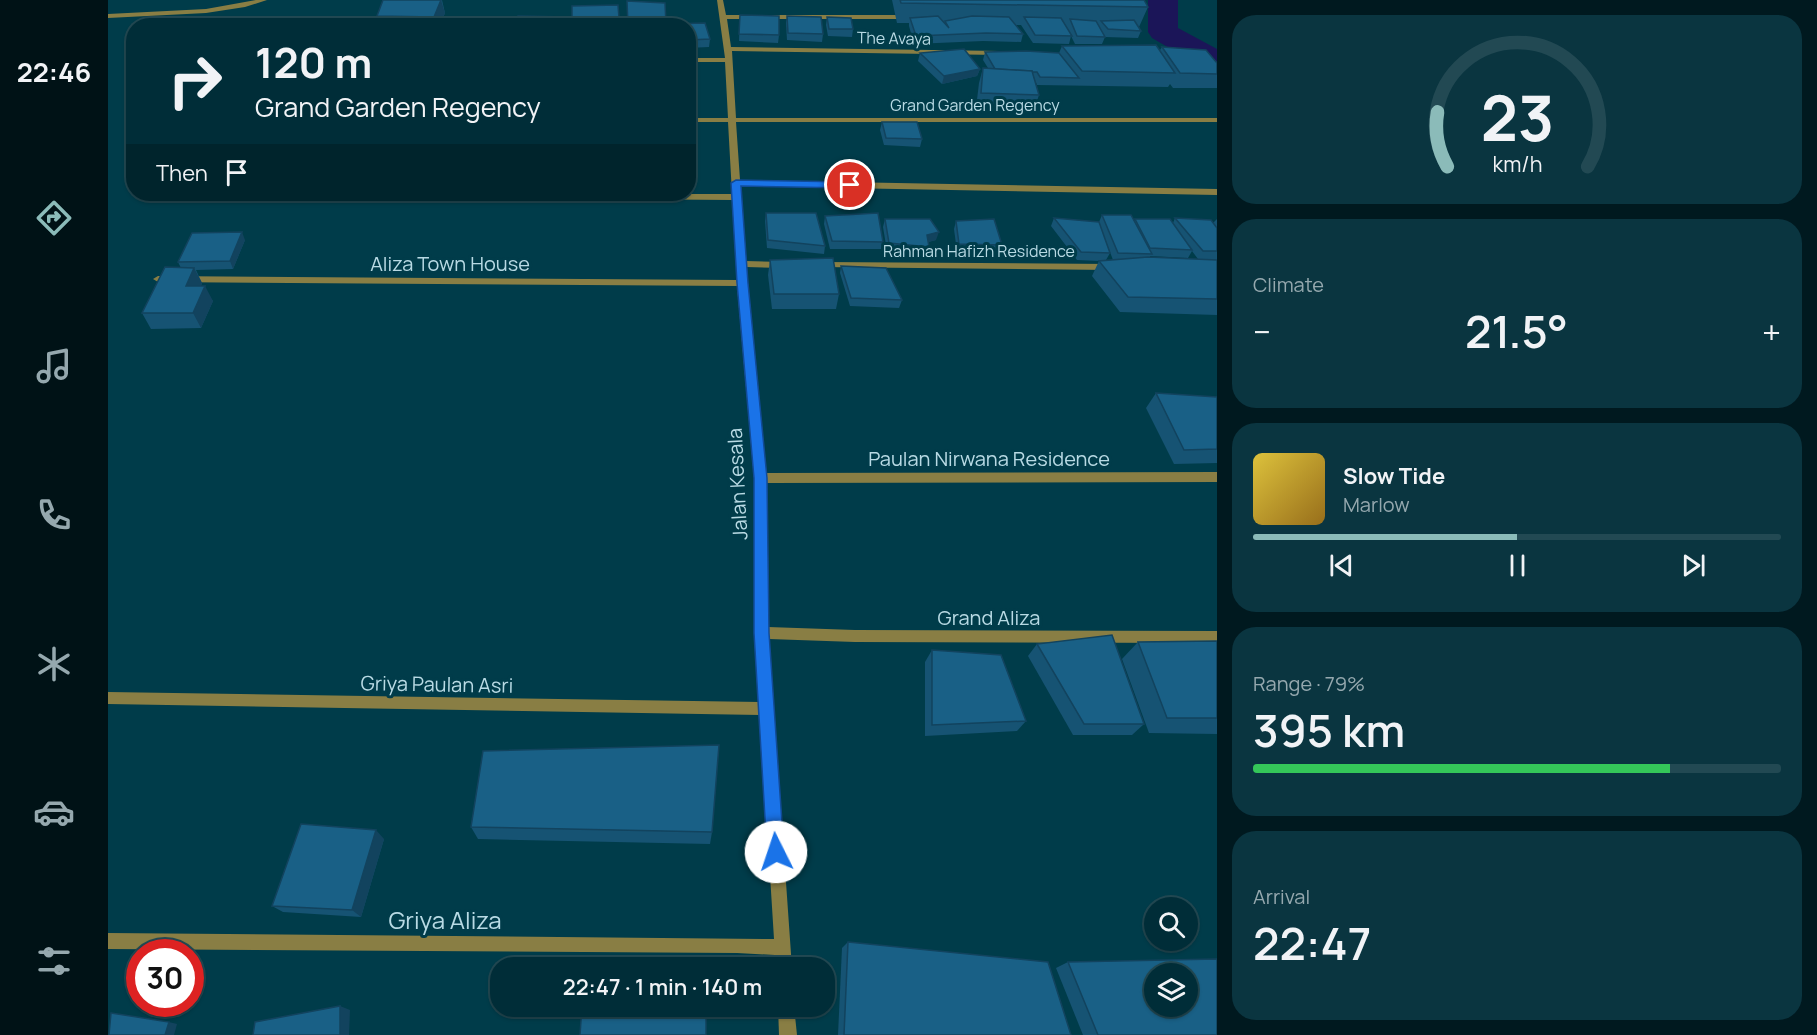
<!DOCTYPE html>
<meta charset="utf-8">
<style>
:root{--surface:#002d38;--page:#0a3540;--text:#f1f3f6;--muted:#95a8ae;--line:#224953;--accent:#8bbbb9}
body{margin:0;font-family:Manrope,sans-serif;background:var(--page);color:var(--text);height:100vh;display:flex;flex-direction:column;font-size:22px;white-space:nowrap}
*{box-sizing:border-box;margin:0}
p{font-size:20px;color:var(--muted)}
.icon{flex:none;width:33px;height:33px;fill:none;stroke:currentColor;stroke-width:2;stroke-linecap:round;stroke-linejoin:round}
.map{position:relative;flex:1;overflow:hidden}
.drawer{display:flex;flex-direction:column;gap:15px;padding:15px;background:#00191f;width:600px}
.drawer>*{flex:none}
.banner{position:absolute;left:18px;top:18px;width:570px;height:183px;border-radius:24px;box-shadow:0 2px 4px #0004,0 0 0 2px var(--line);background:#002d38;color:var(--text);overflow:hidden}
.fabs{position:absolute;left:1036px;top:897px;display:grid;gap:12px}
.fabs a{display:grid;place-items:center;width:54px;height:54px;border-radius:50%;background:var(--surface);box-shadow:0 2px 4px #0004,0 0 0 2px var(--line);font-size:30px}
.speed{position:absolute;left:18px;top:939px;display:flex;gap:12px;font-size:30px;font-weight:700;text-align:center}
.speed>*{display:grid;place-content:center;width:78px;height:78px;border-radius:50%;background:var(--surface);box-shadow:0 2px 4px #0004,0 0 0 2px var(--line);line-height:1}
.speed .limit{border:9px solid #d22;background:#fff;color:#111}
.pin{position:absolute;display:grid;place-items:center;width:51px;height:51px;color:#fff;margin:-26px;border:3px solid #fff;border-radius:50%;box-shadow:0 2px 6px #0007}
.me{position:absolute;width:66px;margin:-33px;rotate:356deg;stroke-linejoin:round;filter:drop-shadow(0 0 4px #0008)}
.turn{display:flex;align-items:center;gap:21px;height:126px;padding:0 30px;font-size:27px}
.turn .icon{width:78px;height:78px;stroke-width:2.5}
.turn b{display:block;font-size:42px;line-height:51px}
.then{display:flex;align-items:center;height:57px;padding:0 30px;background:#0003;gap:12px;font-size:22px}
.big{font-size:45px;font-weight:600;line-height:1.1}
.drawer .widget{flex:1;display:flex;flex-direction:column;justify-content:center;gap:9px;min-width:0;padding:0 21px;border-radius:24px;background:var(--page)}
.drawer .dial{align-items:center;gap:0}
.dial svg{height:156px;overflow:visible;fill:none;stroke:var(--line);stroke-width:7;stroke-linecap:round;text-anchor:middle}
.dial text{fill:var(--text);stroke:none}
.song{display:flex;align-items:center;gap:18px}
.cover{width:72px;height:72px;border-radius:9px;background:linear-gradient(135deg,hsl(50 70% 55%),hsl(40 70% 35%))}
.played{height:6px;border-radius:3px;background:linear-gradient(90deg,var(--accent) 50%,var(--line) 50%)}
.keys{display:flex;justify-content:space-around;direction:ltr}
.heat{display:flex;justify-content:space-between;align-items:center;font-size:33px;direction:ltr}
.charge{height:9px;border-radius:4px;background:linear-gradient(90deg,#34c759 79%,var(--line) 0)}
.trip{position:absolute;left:382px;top:957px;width:345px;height:60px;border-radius:24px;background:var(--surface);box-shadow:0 2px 4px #0004,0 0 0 2px var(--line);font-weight:600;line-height:60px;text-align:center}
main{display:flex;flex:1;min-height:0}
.dock{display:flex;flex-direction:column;width:108px;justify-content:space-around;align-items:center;background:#001216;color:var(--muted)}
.dock .icon{width:42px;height:42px}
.dock .selected{color:var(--accent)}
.dock b{font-size:27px;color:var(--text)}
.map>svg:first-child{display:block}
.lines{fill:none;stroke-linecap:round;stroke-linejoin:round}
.canal{fill:#1b1558;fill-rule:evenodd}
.minor{fill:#897e44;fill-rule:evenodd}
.wall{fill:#165373;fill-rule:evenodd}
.shaded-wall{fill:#12435e}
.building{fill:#196086;stroke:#12435e;stroke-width:1.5;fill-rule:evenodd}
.route{fill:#1a73e8;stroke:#114b97;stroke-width:1.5}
.labels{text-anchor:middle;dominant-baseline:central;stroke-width:6;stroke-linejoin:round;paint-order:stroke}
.far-street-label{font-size:16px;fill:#b8dae4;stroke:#003c4a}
.street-label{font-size:20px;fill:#b8dae4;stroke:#003c4a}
.near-street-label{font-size:24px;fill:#b8dae4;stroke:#003c4a}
</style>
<main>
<nav class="dock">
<b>22:46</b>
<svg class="icon selected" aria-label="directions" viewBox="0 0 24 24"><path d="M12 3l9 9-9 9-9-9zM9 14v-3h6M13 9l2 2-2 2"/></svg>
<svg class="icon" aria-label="music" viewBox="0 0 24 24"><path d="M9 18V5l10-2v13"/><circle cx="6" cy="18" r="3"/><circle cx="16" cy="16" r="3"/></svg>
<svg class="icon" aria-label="phone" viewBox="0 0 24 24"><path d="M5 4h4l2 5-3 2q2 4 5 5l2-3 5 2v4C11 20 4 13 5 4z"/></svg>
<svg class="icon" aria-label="climate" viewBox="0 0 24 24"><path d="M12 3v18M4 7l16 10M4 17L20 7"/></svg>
<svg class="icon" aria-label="car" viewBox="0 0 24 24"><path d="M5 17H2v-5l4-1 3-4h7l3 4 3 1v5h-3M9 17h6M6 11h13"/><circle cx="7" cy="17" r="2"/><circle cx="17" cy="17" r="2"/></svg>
<svg class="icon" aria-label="filters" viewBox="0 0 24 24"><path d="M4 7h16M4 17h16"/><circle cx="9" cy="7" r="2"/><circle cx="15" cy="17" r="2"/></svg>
</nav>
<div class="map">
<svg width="1109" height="1035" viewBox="0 0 1109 1035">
<rect width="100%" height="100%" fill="#003c4a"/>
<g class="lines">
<!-- canal -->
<path class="canal" d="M1040,0H1070V28L1109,49V72L1098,69L1044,38L1040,32Z"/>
<!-- minor -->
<g class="minor">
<path d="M148,0H159L137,7L98,13L0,18V14L98,9Z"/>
<path d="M609,0H615L618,15H804L808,17L804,19H619L623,47L892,51L896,53L892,55L624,51L628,118H1109V122H628L632,180L1109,189V195L633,186L637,261L676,262L681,265L676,268L638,267L657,473L1109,472V482L658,483L660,627L747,630L1109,631V643L747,642L661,639L684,968H668L667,955L629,953L0,949V933L666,939L652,715L0,704V692L652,702L647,633L646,478L629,286L50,282L45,279L50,276L629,280L625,200L223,197L219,194H624L620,122H580V118H620L617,62H580V58H617Z"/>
<path d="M712,262L1003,264L1008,267L1003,270L709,267L707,265Z"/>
<path d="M670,1006H686L689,1035H671Z"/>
</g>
</g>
<!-- wall -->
<g class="wall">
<path d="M275,0H334L337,13L333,23L270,22L269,16Z"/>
<path d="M784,0H1036L1040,7L1031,27L1033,31L1030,38L997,37L994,44H967L963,36L961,44L925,43L913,25H907L915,34L913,42L875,41L806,44L801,26V23H789Z"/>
<path d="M519,1L557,3L558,24L597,23L602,39L601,47L580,48V26H520Z"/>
<path d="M632,15L671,35L670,43L631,41Z"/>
<path d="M679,16L715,34L714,42L679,40L678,23Z"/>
<path d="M719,17L745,29L744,37L720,36L718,25Z"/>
<path d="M954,46L1052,50L1054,47L1109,63V88H1065L1062,84L1060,87L929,85L927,80L931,95L926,110L868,108L871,83L875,68H880L875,60L877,52L951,53Z"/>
<path d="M812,53L872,69L869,76L834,84L810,61Z"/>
<path d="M774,122L814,139L812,147L776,145L772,130Z"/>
<path d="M658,213L717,246L716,254L659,248L657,221Z"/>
<path d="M994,215L1026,221L1027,219L1065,223L1067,218L1105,223L1109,219V259H1094H1109V315L1012,312L984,276L991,261L969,260L943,226L946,218L991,222ZM993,228L1005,260H998L1002,253ZM1084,251L1090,259L1042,257V256L1080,258Z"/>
<path d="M717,216L775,242L773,249H722L716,224Z"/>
<path d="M777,219L828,240L820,242L821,247L819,255L779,251L775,227Z"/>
<path d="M848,221L894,245L891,253L849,252L846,229Z"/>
<path d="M137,240L125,269L88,270L94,283L93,286L105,301L93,328L43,329L34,313L73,268L70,262Z"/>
<path d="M662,260L731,294L728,309H664L660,275Z"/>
<path d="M733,266L794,300L791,308L742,306L732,273Z"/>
<path d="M1048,393L1109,397V463L1066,464L1038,408Z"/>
<path d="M1109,641V734L1041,733L1014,659L1030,642Z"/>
<path d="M929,644L1036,724L1024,735H965L920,656Z"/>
<path d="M824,650L918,721L909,731L817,736V662Z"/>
<path d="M363,827L604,832L602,844L370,839Z"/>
<path d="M276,839L253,917L175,912L164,906Z"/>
<path d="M740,942L963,1035H730L734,948Z"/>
<path d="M960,962L1109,1035H975L948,968Z"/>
</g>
<!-- shaded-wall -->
<g class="shaded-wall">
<path d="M333,0L337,13L331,26H328L326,17Z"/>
<path d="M872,69L869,76L834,84L836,76Z"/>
<path d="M134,232L137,240L125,269L122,261Z"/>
<path d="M831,232L828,240L817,243L819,235Z"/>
<path d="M86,268L94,283L86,301L78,286Z"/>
<path d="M97,286L105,301L93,328L85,313Z"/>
<path d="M268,830L276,839L253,917L244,910Z"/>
<path d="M232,1006L242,1010L241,1035H232Z"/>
<path d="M61,1022L69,1024L66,1035H57Z"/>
</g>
<!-- building -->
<g class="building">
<path d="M275,0H333L326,17L269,16Z"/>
<path d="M792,0H1036L1040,7L793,3Z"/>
<path d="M519,1L557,3L558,24L597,23L602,39L580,40V26H520Z"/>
<path d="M510,5L511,18L464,17V6Z"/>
<path d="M632,15L671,16V35L631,34Z"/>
<path d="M410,16L511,18V26H407Z"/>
<path d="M679,16L713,17L715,34L680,33Z"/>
<path d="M830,16L841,28L837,21L864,16L901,17L915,34L878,33L808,36L802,18Z"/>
<path d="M719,17L743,18L745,29H721Z"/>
<path d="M916,17L953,18L964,36L927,35Z"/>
<path d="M962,19L988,21L997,37L969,36Z"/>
<path d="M1026,20L1033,31L1000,29L993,21Z"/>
<path d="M181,21L384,23V26H228L230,21L226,26H179Z"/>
<path d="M1048,45L1067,73L974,71L954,46Z"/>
<path d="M1054,47L1098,50L1109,63V74L1072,73Z"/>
<path d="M856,49L872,69L836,76L812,53Z"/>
<path d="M918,51L951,53L971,78L932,77L929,72H924V71L887,69L877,52Z"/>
<path d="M875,68L924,71L931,95L873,93Z"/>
<path d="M774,122H809L814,139L778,138Z"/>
<path d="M658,213H708L717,246L660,240Z"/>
<path d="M770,213L775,242L724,241L717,216Z"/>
<path d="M994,215H1023L1044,254L1010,253Z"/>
<path d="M946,218L991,222L1002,253L973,252Z"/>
<path d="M1067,218L1103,220L1109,228V251H1095Z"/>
<path d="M777,219H822L831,232L819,235L821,247L781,243Z"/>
<path d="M886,219L894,245L851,244L848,221Z"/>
<path d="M1027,219H1062L1084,250L1042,248Z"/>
<path d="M134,232L122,261L70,262L84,233Z"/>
<path d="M1040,257L1109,260V299L1020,297L991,261Z"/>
<path d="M725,258L731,294H666L662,260Z"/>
<path d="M733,266L778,268L794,300L743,298Z"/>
<path d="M57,267L86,268L78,286H97L85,313H34Z"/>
<path d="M1048,393L1109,397V449L1076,450Z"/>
<path d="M1004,635L1036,724H976L929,644Z"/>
<path d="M1109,641V718H1059L1030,642Z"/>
<path d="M824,650L893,655L918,721L824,725Z"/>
<path d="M611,745L604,832L363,827L375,751Z"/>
<path d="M193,824L268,830L244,910L164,906Z"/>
<path d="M740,942L940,962L963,1035H736Z"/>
<path d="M1109,959V1035H990L960,962ZM1047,974H1080V1006H1047Z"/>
<path d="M232,1006V1035H145L147,1022Z"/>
<path d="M474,1006H565L598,1010V1035H472Z"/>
<path d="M3,1013L61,1022L57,1035H1Z"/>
</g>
<!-- route -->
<path class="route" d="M628,180L742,182L747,185L742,188L633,186L640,283L659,478L661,633L676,852L674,858L668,861L661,858L659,852L646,633V478L629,283L623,183Z"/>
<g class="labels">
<!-- far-street labels -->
<g class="far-street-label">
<text transform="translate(786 38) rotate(1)">The Avaya</text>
<text x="867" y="105">Grand Garden Regency</text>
<text x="871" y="251">Rahman Hafizh Residence</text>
</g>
<!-- street labels -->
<g class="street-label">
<text x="342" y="263">Aliza Town House</text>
<text x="881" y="458">Paulan Nirwana Residence</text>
<text transform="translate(629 484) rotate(-93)">Jalan Kesala</text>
<text x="881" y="617">Grand Aliza</text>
<text transform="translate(329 684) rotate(1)">Griya Paulan Asri</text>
</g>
<!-- near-street labels -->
<g class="near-street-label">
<text x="337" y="919">Griya Aliza</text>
</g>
</g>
</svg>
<div class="fabs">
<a><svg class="icon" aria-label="search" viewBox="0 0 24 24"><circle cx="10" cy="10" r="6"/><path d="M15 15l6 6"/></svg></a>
<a><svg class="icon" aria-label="layers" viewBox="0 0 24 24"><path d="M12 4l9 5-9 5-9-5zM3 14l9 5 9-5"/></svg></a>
</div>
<div class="speed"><div class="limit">30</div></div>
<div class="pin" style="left:742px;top:185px;background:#d93025"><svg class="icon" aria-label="arrive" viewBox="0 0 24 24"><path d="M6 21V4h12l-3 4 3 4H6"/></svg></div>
<svg class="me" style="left:668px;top:852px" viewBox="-20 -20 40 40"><circle r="19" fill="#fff"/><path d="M0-13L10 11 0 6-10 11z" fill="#1a73e8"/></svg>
<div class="trip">22:47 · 1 min · 140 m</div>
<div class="banner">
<div class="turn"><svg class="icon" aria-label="right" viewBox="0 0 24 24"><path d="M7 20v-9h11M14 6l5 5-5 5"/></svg><div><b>120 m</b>Grand Garden Regency</div></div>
<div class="then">Then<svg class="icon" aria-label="arrive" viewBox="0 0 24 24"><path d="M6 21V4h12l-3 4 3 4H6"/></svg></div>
</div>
</div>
<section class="drawer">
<div class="widget dial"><svg viewBox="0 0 100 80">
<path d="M14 69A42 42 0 1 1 86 69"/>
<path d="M14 69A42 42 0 0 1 9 41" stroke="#8bbbb9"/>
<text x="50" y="56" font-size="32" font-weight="700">23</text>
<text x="50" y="72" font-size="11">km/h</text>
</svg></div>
<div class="widget"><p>Climate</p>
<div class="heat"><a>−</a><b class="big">21.5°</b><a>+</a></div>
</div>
<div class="widget">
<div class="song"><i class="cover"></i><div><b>Slow Tide</b><p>Marlow</p></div></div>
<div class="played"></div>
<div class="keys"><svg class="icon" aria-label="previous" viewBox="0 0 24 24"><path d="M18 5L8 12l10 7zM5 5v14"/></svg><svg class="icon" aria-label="pause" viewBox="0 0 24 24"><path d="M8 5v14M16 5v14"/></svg><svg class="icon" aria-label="next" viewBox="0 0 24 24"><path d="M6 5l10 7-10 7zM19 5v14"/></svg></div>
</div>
<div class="widget"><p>Range · 79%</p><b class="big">395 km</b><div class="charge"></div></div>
<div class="widget"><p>Arrival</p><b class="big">22:47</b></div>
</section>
</main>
